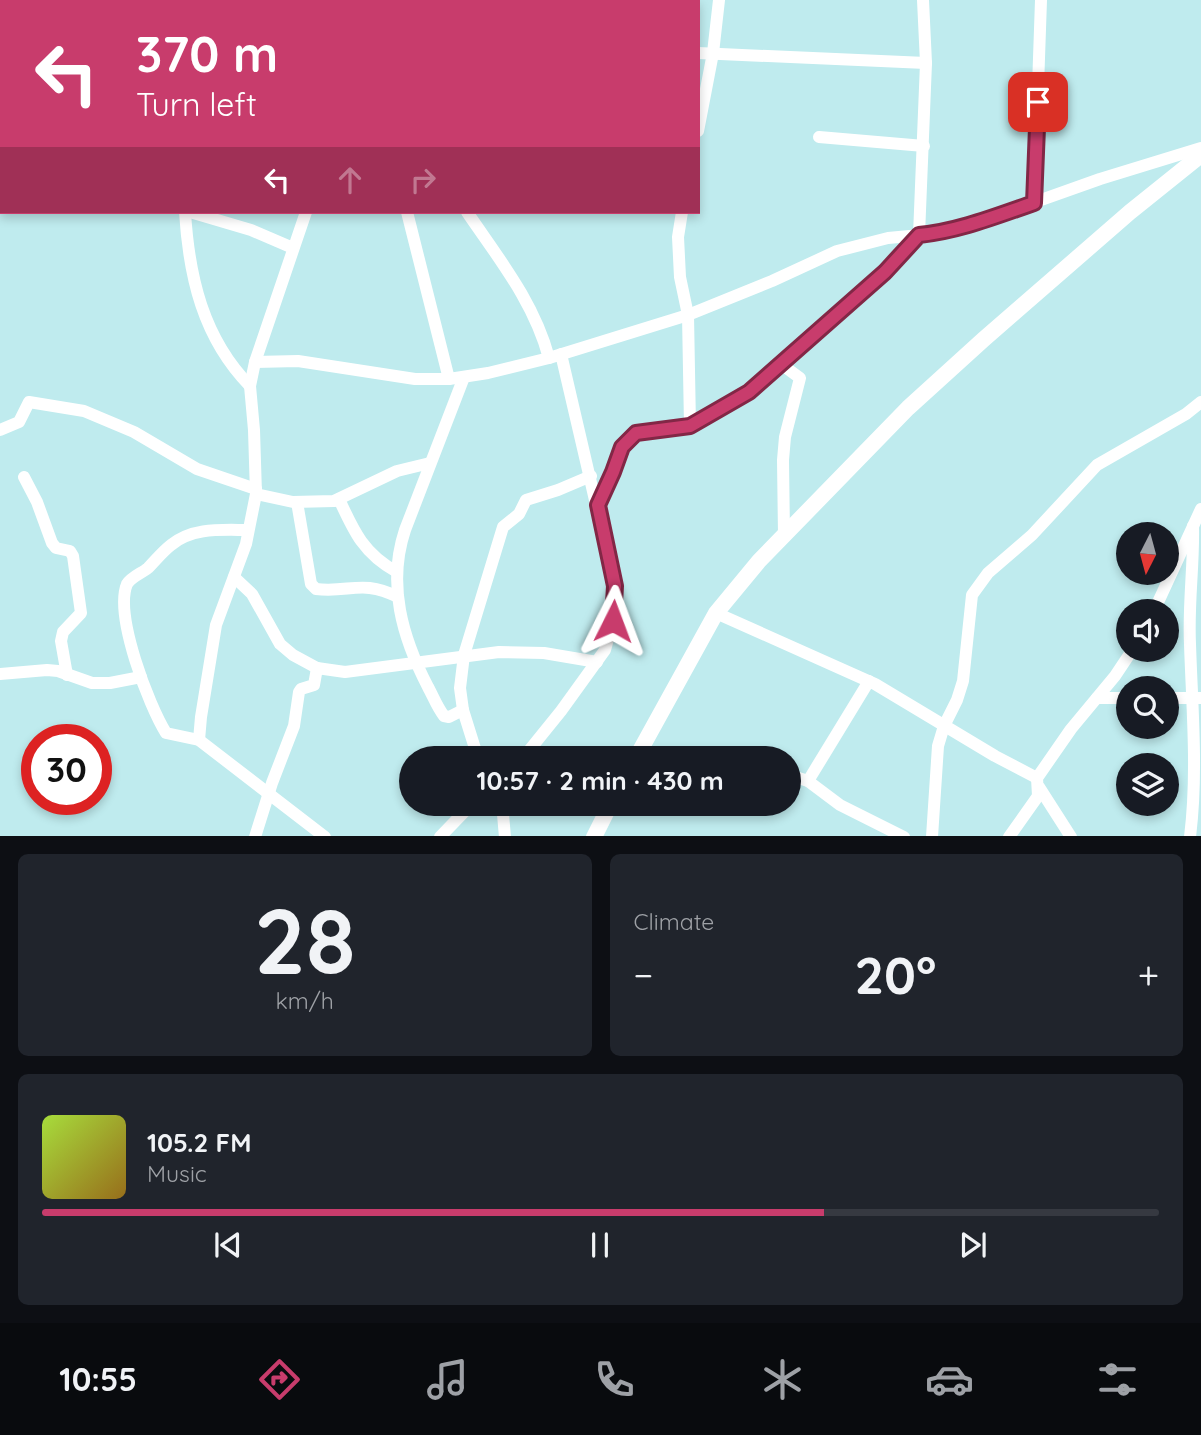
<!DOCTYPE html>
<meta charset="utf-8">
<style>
:root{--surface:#171b24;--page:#20242c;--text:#f1f3f6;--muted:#9ea1a6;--line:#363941;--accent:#c83c6c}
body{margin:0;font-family:Quicksand,sans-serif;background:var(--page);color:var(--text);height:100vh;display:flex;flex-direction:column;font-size:26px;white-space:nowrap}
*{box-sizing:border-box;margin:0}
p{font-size:23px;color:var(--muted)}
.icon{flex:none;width:38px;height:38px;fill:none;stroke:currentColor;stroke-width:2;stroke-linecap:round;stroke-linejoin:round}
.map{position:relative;height:836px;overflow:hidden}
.details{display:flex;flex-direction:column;gap:18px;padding:18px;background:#0d0f14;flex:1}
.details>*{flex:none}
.hud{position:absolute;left:0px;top:0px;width:700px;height:214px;box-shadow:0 4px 10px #0003;background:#c83c6c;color:#fff;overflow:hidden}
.needle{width:46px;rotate:186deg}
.buttons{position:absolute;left:1116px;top:522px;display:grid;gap:14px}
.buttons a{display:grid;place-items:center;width:63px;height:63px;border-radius:50%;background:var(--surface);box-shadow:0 4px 10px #0003;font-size:35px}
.speed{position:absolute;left:21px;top:724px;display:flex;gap:14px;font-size:35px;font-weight:700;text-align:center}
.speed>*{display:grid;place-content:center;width:91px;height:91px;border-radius:50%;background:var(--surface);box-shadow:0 4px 10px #0003;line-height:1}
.speed .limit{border:10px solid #d22;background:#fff;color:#111}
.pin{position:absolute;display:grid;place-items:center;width:60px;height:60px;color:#fff;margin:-30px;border-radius:14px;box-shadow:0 4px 10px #0006}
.me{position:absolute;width:77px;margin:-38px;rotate:3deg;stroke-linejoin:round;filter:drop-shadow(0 0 5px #0008)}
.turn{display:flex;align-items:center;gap:24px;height:147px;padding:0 21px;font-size:32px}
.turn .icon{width:91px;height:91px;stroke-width:2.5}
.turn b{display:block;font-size:49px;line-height:60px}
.lanes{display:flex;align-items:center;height:66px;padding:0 21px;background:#0003;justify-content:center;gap:35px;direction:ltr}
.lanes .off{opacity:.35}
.big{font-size:52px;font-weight:800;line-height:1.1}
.details .tile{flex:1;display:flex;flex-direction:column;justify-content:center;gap:10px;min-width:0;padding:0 24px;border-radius:10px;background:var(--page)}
.details .dial{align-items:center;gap:0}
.dial b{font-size:91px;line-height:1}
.song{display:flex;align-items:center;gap:21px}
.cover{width:84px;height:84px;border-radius:10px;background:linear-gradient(135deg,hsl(80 70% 55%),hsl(40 70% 35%))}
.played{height:7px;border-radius:4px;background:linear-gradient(90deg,var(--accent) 70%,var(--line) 70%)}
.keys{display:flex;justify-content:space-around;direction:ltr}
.heat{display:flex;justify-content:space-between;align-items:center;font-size:38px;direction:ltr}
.details .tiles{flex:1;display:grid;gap:18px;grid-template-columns:1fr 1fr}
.tile:last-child{grid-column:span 2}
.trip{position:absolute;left:399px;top:746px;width:402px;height:70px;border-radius:35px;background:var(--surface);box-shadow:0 4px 10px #0003;font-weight:800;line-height:70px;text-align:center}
.menu{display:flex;height:112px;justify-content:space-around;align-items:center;background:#090b0e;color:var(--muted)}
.menu .icon{width:49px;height:49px}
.menu .current{color:var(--accent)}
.menu b{font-size:32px;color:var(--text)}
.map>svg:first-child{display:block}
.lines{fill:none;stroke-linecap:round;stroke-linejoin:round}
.minor{stroke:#fff;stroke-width:12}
.tertiary{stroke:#fff;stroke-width:16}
.route-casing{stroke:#822746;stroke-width:18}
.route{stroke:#c83c6c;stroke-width:12}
</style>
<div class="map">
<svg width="1201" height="837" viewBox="0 0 1201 837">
<rect width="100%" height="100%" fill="#bfebee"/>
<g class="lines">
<!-- minor -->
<g class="minor">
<path d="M232,0L233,2"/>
<path d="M44,2V0"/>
<path d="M223,2V0"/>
<path d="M325,2L327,0"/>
<path d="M445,2L446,0"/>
<path d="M698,53L926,63"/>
<path d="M698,131L713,53L719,0"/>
<path d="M819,137L924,146"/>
<path d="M1034,203L1041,0"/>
<path d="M185,212C189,277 203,338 250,386"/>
<path d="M190,212L251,230L293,248"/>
<path d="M407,212L449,379"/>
<path d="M467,212C499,259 534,302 549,358"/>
<path d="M682,212L678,237L680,277L688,315L690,426"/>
<path d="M255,362L298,361L415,379H449L488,373L549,358L688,315L772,281L837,251L888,238L942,233L965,227L1100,179L1201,148"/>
<path d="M781,364L800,378L785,437L783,460L784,535"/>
<path d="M0,430L19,422L29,402L84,411L134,432L197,469L256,489"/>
<path d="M24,477L37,502L52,543L56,548L70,551L73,556L81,613L63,632L61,641L67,675"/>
<path d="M256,494L293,502L334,501L397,471L430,463"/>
<path d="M339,499C354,532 364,554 397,572"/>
<path d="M297,502L311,584L316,589C350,593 362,579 398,597"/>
<path d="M598,505C606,487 619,445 634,435C646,426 681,431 701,421C758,393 804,344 851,302C874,280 900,261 919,235L926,63L923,0"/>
<path d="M248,530C222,530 193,527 171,545C162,552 156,560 148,568C142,573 131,577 127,584C114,615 149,706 166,733L199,740L325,837"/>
<path d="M234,577L252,594L280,644L293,655L317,668L345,672L499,652L544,653L597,662"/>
<path d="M1154,611L1201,509"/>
<path d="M716,613L875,684L995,756L1037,778"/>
<path d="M0,674L47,670L58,671L92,683H110L141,677"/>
<path d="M1097,698H1129"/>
<path d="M1167,698H1201"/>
<path d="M463,710L449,717L444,716C437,707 433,696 428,687C402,637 387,584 405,530L464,377"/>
<path d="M199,740L201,717L216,625L246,544L256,494L254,430L250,386L255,362L306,212"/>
<path d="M640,750L655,758"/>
<path d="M478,758L463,710L460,688L464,655L503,527L519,514L526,500L558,490L591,476"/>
<path d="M523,758L561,711L605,650L613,621L615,586L561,354"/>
<path d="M789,775L808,781L840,805L904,837"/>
<path d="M808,781L869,681"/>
<path d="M1039,787L1071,837"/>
<path d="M502,803L505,837"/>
<path d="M255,837L272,783L294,726L299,692L301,689L314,685L317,668"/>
<path d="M440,837L465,811"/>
<path d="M932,837L938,746L944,726L957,700L963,681L972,595L988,573L1032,535L1097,465L1186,414L1201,402"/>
<path d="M1009,837L1038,796L1037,778L1071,729L1115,676L1133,649"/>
<path d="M1190,837C1198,773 1192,707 1190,644C1188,604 1194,565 1193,526"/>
</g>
<!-- tertiary -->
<g class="tertiary">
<path d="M141,2L143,0"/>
<path d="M0,203L2,199"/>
<path d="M636,758L716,613L759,561L908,408L984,339L1130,212L1201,155"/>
<path d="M594,837L611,803"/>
</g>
</g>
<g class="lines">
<!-- route casing -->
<g class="route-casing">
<path id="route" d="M613,621L615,586L598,505L613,472L622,447L636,433L690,426L749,392L885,272L919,235C959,231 996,216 1034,203L1038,102"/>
</g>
<!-- route -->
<use href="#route" class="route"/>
</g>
</svg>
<div class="buttons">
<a><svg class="needle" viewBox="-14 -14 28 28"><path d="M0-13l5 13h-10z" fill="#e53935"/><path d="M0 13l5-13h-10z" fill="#9ea1a6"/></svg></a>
<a><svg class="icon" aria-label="sound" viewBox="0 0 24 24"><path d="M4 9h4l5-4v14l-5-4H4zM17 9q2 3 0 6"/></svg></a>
<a><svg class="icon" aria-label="search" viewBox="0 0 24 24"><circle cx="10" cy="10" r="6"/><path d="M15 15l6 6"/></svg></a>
<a><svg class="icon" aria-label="layers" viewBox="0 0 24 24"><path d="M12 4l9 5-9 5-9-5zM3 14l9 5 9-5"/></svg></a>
</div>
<div class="speed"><div class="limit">30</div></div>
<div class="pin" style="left:1038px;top:102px;background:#d93025"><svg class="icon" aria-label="arrive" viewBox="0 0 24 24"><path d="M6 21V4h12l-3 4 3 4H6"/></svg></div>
<svg class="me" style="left:613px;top:621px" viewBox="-20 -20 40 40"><path d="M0-17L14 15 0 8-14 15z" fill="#c83c6c" stroke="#fff" stroke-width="4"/></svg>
<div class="trip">10:57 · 2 min · 430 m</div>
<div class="hud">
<div class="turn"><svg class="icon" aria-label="left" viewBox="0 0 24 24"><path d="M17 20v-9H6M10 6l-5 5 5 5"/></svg><div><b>370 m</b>Turn left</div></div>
<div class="lanes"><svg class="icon" aria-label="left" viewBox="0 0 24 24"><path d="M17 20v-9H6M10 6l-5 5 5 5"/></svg><svg class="icon off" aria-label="ahead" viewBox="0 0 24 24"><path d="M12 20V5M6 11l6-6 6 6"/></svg><svg class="icon off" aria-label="right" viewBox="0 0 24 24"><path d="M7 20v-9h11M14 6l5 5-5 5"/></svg></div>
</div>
</div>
<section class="details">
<div class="tiles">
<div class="tile dial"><b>28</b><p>km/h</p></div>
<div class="tile"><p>Climate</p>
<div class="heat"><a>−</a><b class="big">20°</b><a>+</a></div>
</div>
<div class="tile">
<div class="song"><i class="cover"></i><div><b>105.2 FM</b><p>Music</p></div></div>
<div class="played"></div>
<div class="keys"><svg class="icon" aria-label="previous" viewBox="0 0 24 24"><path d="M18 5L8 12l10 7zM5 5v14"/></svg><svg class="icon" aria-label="pause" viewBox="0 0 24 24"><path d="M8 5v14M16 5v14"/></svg><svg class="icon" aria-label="next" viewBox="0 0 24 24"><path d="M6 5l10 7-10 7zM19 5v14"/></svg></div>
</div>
</div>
</section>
<nav class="menu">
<b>10:55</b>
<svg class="icon current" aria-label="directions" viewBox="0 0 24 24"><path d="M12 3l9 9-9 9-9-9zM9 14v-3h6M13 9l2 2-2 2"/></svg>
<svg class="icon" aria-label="music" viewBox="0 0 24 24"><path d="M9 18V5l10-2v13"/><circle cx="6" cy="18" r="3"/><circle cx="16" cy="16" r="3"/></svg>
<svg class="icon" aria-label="phone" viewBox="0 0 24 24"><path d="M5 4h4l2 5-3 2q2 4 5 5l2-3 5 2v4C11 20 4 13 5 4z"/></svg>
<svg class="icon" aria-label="climate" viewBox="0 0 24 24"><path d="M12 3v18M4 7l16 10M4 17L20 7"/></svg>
<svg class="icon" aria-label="car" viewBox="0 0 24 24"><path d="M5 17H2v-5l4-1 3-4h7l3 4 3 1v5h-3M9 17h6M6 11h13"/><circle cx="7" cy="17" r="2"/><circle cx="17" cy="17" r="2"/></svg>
<svg class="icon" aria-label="filters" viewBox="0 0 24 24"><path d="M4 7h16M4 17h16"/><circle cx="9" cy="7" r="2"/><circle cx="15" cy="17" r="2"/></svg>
</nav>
